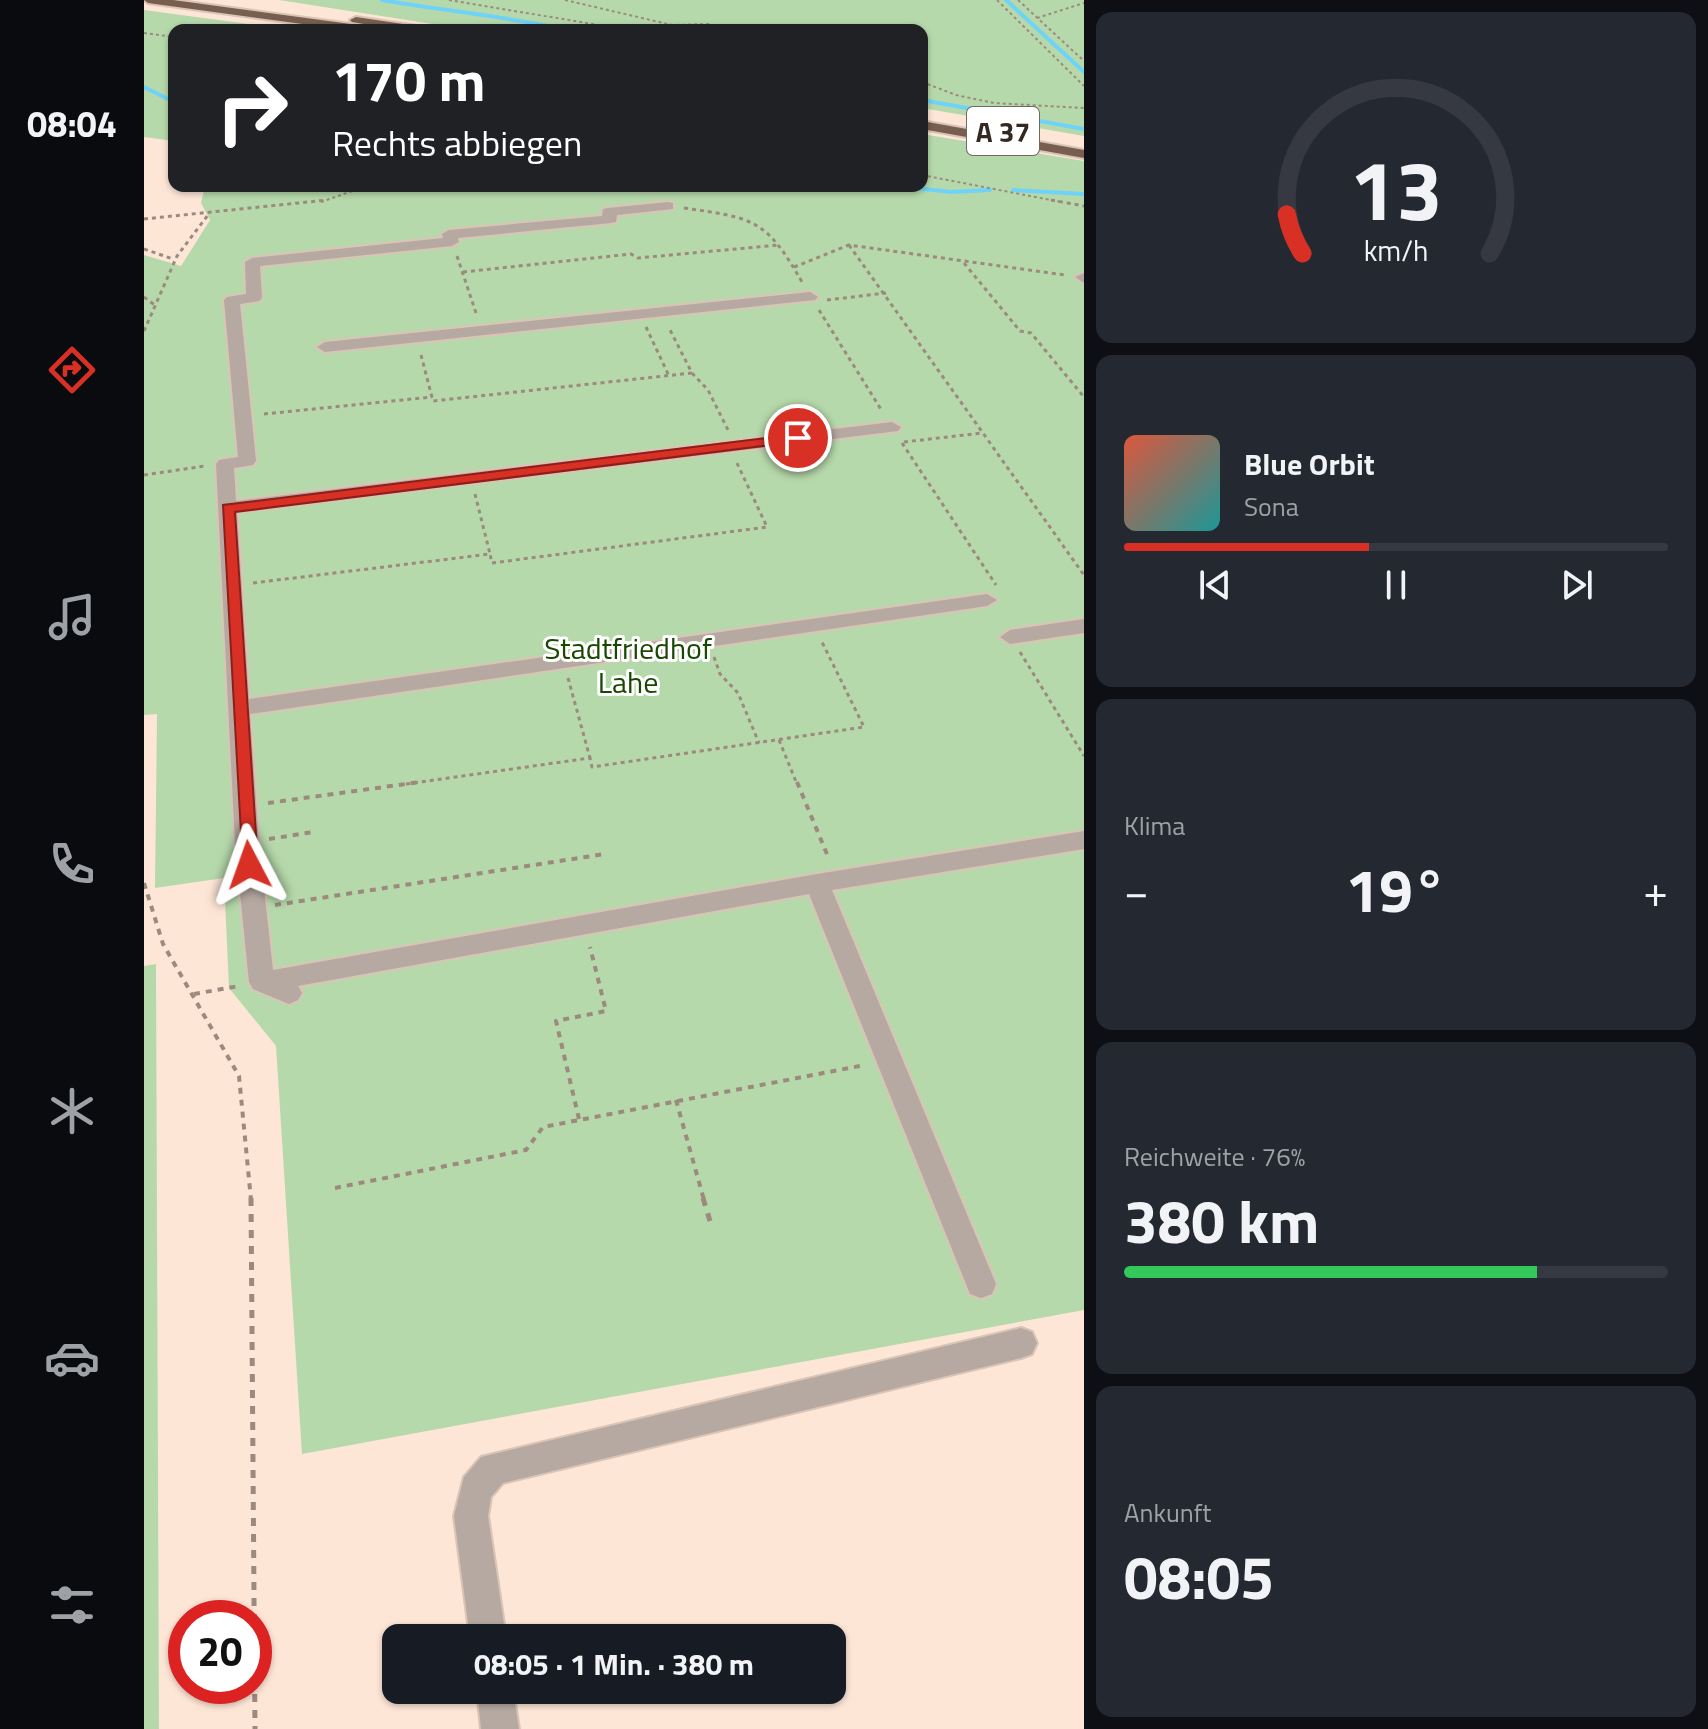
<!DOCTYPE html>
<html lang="de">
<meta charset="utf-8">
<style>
:root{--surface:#171b24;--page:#242831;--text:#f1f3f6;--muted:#9ea1a6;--line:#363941;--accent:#d93025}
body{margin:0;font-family:"Titillium Web",sans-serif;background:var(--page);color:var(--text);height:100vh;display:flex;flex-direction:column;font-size:30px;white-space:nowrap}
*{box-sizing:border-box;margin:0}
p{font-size:26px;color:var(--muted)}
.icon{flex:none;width:44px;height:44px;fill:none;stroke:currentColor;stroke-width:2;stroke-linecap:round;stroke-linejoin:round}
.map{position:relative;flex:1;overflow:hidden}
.panel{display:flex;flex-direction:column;gap:12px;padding:12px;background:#0d0f14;width:624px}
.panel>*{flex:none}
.guide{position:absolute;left:24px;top:24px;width:760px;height:168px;border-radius:16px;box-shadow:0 2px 6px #0004;background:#202124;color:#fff;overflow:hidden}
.speed{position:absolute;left:24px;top:1600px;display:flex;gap:16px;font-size:40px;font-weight:700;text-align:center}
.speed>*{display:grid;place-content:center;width:104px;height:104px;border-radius:50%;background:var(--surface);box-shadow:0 2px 6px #0004;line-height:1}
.speed .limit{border:12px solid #d22;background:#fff;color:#111}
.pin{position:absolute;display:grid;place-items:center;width:68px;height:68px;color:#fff;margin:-34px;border:4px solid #fff;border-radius:50%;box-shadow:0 2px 8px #0007}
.me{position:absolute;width:88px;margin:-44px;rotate:356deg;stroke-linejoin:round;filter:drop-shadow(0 0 6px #0008)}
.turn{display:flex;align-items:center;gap:28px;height:168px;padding:0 32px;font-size:36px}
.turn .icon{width:104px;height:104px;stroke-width:2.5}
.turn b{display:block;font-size:56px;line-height:68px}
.big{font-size:60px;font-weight:700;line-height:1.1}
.panel .card{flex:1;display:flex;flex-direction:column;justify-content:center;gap:12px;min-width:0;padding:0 28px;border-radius:16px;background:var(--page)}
.panel .dial{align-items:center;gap:0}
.dial svg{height:208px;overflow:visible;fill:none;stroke:var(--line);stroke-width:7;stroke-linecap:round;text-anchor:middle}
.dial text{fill:var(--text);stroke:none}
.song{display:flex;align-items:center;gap:24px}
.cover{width:96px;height:96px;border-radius:12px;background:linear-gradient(135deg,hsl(10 70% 55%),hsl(180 70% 35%))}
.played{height:8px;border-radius:4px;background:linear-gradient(90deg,var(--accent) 45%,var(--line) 45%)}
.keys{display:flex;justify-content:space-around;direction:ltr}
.heat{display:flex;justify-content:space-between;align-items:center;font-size:44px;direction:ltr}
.charge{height:12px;border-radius:6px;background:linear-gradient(90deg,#34c759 76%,var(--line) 0)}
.trip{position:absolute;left:238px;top:1624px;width:464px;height:80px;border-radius:16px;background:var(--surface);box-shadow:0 2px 6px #0004;font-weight:700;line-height:80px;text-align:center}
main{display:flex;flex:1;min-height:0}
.tab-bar{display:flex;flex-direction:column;width:144px;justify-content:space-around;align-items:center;background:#090b0e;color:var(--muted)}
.tab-bar .icon{width:56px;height:56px}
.tab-bar .selected{color:var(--accent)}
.tab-bar b{font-size:36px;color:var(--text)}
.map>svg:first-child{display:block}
.green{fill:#b6d9ab}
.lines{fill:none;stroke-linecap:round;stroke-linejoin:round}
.stream{stroke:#6fd2f7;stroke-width:4}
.minor-casing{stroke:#dac4b6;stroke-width:4}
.highway-casing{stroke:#dac4b6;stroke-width:4}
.path-far3{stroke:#9c8a7f;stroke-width:2;stroke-dasharray:3 3;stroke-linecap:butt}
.path-far2{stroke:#9c8a7f;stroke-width:3;stroke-dasharray:4 4;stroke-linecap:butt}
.path-far1{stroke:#9c8a7f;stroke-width:4;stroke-dasharray:6 6;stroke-linecap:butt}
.path{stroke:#9c8a7f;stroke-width:5;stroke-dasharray:8 8;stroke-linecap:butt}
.minor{fill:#b6a9a1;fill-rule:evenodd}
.highway{fill:#785e4e;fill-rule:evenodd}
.route{fill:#d93025;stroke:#8d1f18;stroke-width:2}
.labels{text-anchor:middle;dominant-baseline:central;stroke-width:6;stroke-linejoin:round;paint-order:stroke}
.shield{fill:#fff;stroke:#716964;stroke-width:2}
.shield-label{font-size:28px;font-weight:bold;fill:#342922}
.park-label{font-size:30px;fill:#184802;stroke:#fff}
</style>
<main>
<nav class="tab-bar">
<b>08:04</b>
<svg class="icon selected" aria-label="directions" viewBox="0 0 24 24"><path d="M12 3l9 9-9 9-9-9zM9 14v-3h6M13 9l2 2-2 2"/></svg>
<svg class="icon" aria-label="music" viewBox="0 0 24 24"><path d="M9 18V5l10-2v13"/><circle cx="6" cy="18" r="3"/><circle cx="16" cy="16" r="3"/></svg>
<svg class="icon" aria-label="phone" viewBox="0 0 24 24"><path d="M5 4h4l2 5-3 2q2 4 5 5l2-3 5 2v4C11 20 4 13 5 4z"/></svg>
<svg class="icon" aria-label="climate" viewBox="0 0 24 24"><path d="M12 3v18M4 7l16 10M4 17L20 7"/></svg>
<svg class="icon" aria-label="car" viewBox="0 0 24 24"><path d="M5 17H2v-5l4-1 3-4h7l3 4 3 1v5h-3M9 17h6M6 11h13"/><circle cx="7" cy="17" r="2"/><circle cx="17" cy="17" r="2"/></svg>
<svg class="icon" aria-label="filters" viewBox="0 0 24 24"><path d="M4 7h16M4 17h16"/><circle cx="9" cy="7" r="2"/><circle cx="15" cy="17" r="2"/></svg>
</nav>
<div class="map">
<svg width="940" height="1729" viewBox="0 0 940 1729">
<rect width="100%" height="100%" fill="#fee6d7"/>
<!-- green -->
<g class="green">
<path d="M135,0H940V136L778,108V30H327Z"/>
<path d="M0,10L150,30H30V141L0,137Z"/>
<path d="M778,134L940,161V1310L158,1454L132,1046L85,988L80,878L11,888L13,714L0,715V255L37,266L66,220L57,203L61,186H778Z"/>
<path d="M12,964L15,1729H0V966Z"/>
</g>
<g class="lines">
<!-- stream -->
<g class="stream">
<path d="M238,0C300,11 362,16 424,30"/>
<path d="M862,0L940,72"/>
<path d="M0,87L30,102"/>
<path d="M778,100L940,129"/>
<path d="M754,186L807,192L846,190"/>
<path d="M869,190L940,194"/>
</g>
<!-- minor casing -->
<g class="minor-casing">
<g id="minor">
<path d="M524,202L529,203V209L473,215L472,222L467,223L314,238L315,242L308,246L116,266L118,298L115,301L96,304L112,461L109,465L90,468L92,501L748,422L757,427L754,431L93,512L105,699L843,594L853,600L843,606L106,714L115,843L129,970L673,874L940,831V849L688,890L852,1284L848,1294L837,1298L826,1294L822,1284L665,894L154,986L158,993L154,1000L145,1004L109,989L105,982L91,843L72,464L75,460L94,457L80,300L83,297L102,294L101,262L108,258L299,238L298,234L305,230L458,216L459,209L464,208Z"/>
<path d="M940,273V283L931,277Z"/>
<path d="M666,292L674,297L671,300L181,352L173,347L181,342Z"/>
<path d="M940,619V633L866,644L856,637L866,630Z"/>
<path d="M877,1328L888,1332L893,1343L888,1354L877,1358L359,1483L347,1497L344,1516L362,1638H326L310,1516L320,1477L337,1457Z"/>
<path d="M333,1690H369L375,1729H337Z"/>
</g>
</g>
<!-- highway casing -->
<g class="highway-casing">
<g id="highway">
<path d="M0,0H29L229,27L235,30H203L4,3Z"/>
<path d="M212,17L279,27L285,30H256L208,22L206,20Z"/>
<path d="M778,121L940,150V158L778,129Z"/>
</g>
</g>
<!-- path-far3 -->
<g class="path-far3">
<path d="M305,0L484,30"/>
<path d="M421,0L528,25L564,24L580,30"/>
<path d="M853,0L940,86"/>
<path d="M874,0L940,61"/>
<path d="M893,18L940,3"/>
<path d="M516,30L528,25"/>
<path d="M0,33L30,37"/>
<path d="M778,82L812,95L850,103L940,108"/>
<path d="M778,175L917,202"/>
<path d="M177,202L222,186"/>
</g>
<!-- path-far2 -->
<g class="path-far2">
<path d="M907,200L940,206"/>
<path d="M540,208C610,218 622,219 658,282"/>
<path d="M0,219L183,200"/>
<path d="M705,245L940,575"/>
<path d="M0,249L29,259"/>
<path d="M313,256L333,316"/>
<path d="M820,263L876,331L887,333L940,397"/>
<path d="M650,267L705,245L921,275"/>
<path d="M319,272L487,254L494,258L635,245"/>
<path d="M0,297L12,306"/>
<path d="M683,300L742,293"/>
<path d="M675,310L738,411"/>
<path d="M502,327L525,376"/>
<path d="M0,331L33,256L64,215"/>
<path d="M277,355L289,401L548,373L525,328"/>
<path d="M548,373L564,390L585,432"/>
<path d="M120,414L288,397"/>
<path d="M760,442L838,433"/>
<path d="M758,443L852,585"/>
<path d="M0,475L61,466"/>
<path d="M331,494L346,554"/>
<path d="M109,583L346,554L348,563L623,527L592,461"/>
<path d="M876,652L940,756"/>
<path d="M570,657L576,674L594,693L615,743"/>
<path d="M424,678L446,758"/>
<path d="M635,740L653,784"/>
<path d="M262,784L446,758L448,767L720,727L677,640"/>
</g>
<!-- path-far1 -->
<g class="path-far1">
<path d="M653,782L685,859"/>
<path d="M124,803L276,782"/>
<path d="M125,839L169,832"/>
<path d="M0,883L19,944L95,1076L107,1200"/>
<path d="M131,905L461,854"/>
<path d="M50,994L95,986"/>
<path d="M532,1100L560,1200"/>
<path d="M435,1119L412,1021L462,1011L446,947"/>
<path d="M191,1188L382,1150L399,1127L721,1065"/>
</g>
<!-- path -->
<g class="path">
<path d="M107,1198L111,1729"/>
<path d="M559,1198L566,1221"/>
</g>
<!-- minor -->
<use href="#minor" class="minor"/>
<!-- highway -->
<use href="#highway" class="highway"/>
</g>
<!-- route -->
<path class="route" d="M654,434L659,436V441L91,512L114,865L112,870H99L79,505Z"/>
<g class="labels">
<!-- shield labels -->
<rect class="shield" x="823" y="107" width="72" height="48" rx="6"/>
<g class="shield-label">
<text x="859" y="131">A 37</text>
</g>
<!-- park labels -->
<g class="park-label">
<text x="484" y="648">Stadtfriedhof<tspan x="484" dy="34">Lahe</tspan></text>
</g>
</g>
</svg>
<div class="speed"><div class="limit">20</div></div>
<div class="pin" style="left:654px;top:438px;background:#d93025"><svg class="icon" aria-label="arrive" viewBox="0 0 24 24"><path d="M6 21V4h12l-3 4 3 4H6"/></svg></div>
<svg class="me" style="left:105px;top:865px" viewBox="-20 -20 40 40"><path d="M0-17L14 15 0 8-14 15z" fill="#d93025" stroke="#fff" stroke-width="4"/></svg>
<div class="trip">08:05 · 1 Min. · 380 m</div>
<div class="guide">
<div class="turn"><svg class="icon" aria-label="right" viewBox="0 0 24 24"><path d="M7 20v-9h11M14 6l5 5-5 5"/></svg><div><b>170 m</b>Rechts abbiegen</div></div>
</div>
</div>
<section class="panel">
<div class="card dial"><svg viewBox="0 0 100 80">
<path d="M14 69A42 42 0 1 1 86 69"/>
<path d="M14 69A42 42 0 0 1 8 54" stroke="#d93025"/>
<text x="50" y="56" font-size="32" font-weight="700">13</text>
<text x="50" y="72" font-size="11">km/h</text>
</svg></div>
<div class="card">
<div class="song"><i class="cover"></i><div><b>Blue Orbit</b><p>Sona</p></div></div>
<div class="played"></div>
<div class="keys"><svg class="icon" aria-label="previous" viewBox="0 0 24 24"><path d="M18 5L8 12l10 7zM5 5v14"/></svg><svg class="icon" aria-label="pause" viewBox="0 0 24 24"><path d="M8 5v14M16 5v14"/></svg><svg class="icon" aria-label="next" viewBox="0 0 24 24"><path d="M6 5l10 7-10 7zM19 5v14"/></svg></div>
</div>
<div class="card"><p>Klima</p>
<div class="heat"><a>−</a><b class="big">19°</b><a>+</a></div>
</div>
<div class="card"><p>Reichweite · 76%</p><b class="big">380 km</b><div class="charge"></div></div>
<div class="card"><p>Ankunft</p><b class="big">08:05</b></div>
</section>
</main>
